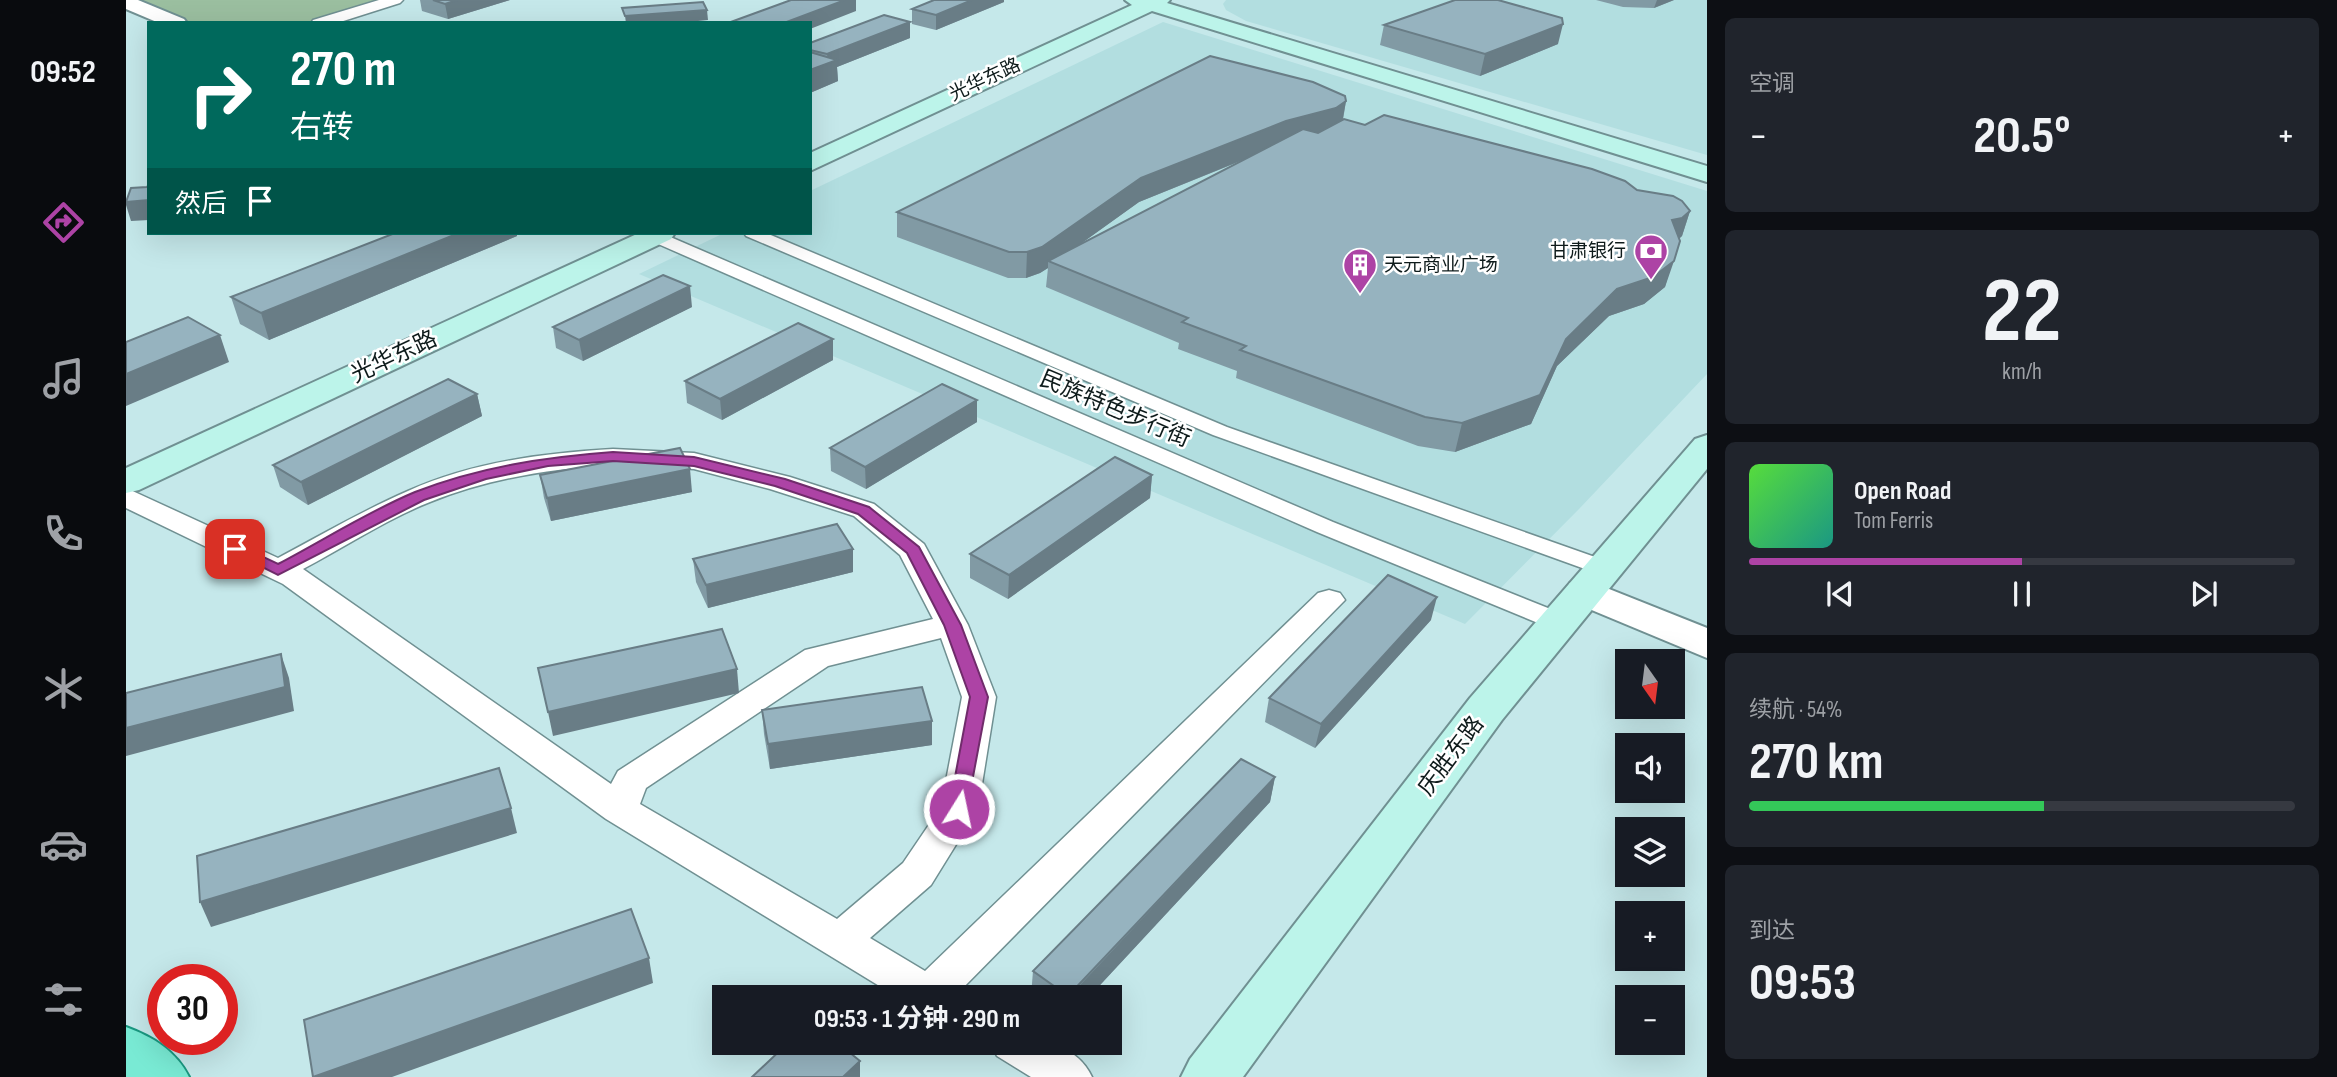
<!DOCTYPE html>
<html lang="zh">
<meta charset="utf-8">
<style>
:root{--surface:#171b24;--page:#20242c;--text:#f1f3f6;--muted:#9ea1a6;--line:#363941;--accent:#ad43a5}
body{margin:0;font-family:"Sofia Sans Condensed","Noto Sans SC",sans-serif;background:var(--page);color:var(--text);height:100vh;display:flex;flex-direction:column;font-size:26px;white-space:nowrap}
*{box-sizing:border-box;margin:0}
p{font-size:23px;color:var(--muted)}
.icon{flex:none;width:38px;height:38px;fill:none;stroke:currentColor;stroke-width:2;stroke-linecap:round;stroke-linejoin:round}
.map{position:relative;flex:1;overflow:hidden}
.sheet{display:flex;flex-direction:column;gap:18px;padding:18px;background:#0d0f14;width:630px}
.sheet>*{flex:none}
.guide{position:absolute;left:21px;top:21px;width:665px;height:214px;border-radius:0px;box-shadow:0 7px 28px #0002;background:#00695c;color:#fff;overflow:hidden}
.needle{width:46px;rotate:166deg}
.controls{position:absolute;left:1489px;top:649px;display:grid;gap:14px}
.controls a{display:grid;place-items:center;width:70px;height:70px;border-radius:0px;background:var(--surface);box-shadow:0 7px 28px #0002;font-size:35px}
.speed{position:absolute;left:21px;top:964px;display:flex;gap:14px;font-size:35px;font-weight:700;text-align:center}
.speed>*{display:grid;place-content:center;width:91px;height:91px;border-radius:50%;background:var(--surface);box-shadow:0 7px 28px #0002;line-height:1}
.speed .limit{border:10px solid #d22;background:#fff;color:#111}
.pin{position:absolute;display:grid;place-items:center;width:60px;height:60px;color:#fff;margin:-30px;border-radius:14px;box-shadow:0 4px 10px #0006}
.me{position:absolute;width:77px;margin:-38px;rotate:10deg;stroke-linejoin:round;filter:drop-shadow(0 0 5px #0008)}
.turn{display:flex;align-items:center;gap:24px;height:147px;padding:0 28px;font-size:32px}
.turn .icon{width:91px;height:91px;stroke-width:2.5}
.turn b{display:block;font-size:49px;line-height:60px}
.then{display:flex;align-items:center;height:66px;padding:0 28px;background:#0003;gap:14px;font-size:26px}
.big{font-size:52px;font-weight:700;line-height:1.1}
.sheet .card{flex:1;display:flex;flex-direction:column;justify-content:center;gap:10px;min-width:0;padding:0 24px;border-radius:10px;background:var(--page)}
.sheet .dial{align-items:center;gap:0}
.dial b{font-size:91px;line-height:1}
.song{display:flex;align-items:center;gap:21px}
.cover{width:84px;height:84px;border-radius:10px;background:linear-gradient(135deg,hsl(110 70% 55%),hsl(170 70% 35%))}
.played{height:7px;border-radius:4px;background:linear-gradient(90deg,var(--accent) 50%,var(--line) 50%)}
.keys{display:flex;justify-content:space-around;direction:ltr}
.heat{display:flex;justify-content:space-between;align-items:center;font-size:38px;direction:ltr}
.charge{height:10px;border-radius:5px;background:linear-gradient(90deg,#34c759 54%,var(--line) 0)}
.trip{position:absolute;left:586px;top:985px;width:410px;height:70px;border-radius:0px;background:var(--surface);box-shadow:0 7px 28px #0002;font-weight:700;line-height:70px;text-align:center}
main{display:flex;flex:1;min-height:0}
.dock{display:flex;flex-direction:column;width:126px;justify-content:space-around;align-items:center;background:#090b0e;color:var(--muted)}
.dock .icon{width:49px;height:49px}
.dock .selected{color:var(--accent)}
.dock b{font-size:32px;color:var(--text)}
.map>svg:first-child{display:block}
.built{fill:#b2dee0}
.green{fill:#9bbfa0}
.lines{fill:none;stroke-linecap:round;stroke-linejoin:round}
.pedestrian-casing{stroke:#709092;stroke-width:3}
.minor-casing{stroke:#709092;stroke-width:3}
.tertiary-casing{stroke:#709092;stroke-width:4}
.secondary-casing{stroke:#709092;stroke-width:4}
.primary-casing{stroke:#1a9881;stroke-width:4}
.pedestrian{fill:#fff;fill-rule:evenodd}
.minor{fill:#fff;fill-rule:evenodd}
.tertiary{fill:#fff;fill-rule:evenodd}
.secondary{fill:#bcf4ea;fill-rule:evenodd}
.primary{fill:#79ead4;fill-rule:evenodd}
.wall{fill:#819aa4;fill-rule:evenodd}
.shaded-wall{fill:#697d86}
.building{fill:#96b3bf;stroke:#697d86;stroke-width:2}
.route{fill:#ad43a5;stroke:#702c6b;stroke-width:2}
.labels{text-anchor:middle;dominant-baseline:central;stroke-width:5;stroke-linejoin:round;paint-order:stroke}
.far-street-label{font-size:19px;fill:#0e1b1b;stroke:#fff}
.far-poi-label{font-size:19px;fill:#0e1b1b;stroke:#fff;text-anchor:end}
.street-label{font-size:23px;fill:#0e1b1b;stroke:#fff}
</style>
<main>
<nav class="dock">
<b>09:52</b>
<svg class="icon selected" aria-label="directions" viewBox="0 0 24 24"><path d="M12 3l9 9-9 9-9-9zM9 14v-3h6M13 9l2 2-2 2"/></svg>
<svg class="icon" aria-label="music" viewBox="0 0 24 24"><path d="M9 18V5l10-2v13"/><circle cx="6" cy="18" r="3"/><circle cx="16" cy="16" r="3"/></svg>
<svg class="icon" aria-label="phone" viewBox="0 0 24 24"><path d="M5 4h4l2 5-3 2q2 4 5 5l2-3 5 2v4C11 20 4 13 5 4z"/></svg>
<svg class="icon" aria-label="climate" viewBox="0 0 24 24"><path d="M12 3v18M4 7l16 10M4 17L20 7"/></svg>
<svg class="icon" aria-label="car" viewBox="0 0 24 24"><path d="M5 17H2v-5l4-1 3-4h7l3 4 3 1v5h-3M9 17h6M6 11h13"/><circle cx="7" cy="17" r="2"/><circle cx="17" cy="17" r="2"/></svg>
<svg class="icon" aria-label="filters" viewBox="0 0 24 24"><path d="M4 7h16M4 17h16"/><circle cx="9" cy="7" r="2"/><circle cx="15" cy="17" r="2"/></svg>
</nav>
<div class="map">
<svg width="1581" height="1077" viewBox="0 0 1581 1077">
<rect width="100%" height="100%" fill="#c5e8ea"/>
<!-- built -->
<g class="built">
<path d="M1100,0H1581V155L1120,21L1100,10L1097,4Z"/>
<path d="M1037,22L1581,191V374L1453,509L1339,624L513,274L598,233H684V191Z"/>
</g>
<!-- green -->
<path class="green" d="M0,0H267L194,23H64L0,9Z"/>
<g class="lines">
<!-- pedestrian casing -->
<g class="pedestrian-casing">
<g id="pedestrian">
<path d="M523,233H535L1207,522L1442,616L1445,622L1442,628L1433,630L1424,628L1191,532L523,240L521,236Z"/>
<path d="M618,233H640L1101,427L1486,563L1490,568L1486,573L1478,575L1470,573L1087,435L620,236Z"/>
</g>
</g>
<!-- minor casing -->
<g class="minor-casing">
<g id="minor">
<path d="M253,0H277L274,3L211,23H185L187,20Z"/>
<path d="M487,449L568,453L664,477L748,504L798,544L842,625L870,697L852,809L805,885L744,938L799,971L1192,593L1203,590L1214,593L1219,600L830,995L831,998H773L480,819L157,584L0,508V488L152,558C195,535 238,510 282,491C346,462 418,453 487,449ZM487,465L568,469L644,489L728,516L774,555L807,619L679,650L492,771L485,784L177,569C219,547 261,519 304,502C364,478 424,469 487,465ZM815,638L836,697L815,807L777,863L711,919L514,804L520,788L702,666Z"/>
<path d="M864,1043C902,1043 947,1036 966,1077H905L871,1056Z"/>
</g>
</g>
<!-- tertiary casing -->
<g class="tertiary-casing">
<g id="tertiary">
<path d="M0,0H12L58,19L61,23H33L0,9Z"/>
<path d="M1458,579L1581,628V658L1444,601L1438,592L1444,583Z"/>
</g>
</g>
<!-- secondary casing -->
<g class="secondary-casing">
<g id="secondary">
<path d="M999,0H1044L1041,3L1581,166V182L1026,11L684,171V153L1006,5Z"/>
<path d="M513,233H549L545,239L13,490L0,493V468Z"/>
<path d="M1581,435V469L1376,720L1117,1077H1055L1064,1059L1344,698L1569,439Z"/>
</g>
</g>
<!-- primary casing -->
<g class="primary-casing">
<path id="primary" d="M0,1027C27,1037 50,1051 63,1077H0Z"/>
</g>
<!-- pedestrian -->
<use href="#pedestrian" class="pedestrian"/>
<!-- minor -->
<use href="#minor" class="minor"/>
<!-- tertiary -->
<use href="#tertiary" class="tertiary"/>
<!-- secondary -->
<use href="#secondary" class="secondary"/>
<!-- primary -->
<use href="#primary" class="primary"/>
</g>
<!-- wall -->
<g class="wall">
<path d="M294,0H384L322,19L296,11Z"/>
<path d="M1470,0H1548L1528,8L1497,7Z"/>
<path d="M878,2L810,30L786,24V9Z"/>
<path d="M784,22V38L711,67L712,81L684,93V43Z"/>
<path d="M1258,25L1432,44L1354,76L1254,45Z"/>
<path d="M1220,101L1217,120L1511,190L1564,211L1556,236L1553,238L1539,287L1518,304L1483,316L1431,366L1405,424L1329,452L1292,446L1110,378L1111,371L1052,349L1053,343L920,287L922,268L914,273L900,278H882L771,237V212ZM1115,161L953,245L1013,202Z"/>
<path d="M269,233H391V236L143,340L114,324L105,297Z"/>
<path d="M566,307L457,361L430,348L427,327Z"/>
<path d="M707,339V360L596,420L561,403L559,381Z"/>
<path d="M351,394L356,416L182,505L154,487L147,465Z"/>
<path d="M851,400V422L740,489L705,471L704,448Z"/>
<path d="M414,475L566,492L425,521L418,498Z"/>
<path d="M1026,475L1024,498L882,599L844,578V554Z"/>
<path d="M727,549V572L582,608L570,582L567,559Z"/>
<path d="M1305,620L1189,748L1139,722L1143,698Z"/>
<path d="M636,710L806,721V745L644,769L638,734Z"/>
<path d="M1149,777L1144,802L962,998H906L905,996L907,971Z"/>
</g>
<!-- shaded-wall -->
<g class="shaded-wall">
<path d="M331,0H384L322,19L319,4Z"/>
<path d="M719,0H730V11L684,29V23H658Z"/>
<path d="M846,0H878V2L810,30V15Z"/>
<path d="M1531,0H1548L1528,8Z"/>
<path d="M581,10L582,20L552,23H500L499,16Z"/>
<path d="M784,22V38L711,67L712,81L684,93V70L702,63L701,54Z"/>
<path d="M1437,24L1432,44L1354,76L1359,54Z"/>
<path d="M1220,101L1216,123L1206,131L1156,144L1013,202L928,263L922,261V268L914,273L900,278L901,252L1015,178L1160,121Z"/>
<path d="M23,200V220L5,221L0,205V202Z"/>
<path d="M1564,211L1556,236L1548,244L1546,220Z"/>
<path d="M333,233H391V236L143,340L135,313Z"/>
<path d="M1548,261L1539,287L1518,304L1483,316L1431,366L1405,424L1329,452L1336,423L1440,339L1491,289Z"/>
<path d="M564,286L566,307L457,361L453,340Z"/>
<path d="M94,335L103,362L0,406V374Z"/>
<path d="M707,339V360L596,420L594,399Z"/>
<path d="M351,394L356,416L182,505L175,482Z"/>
<path d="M851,400V422L740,489L739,467Z"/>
<path d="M564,469L566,492L425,521L421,498Z"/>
<path d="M1026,475L1024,498L882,599L883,575Z"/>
<path d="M727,549V572L582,608L580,585Z"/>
<path d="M1311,597L1305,620L1189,748L1195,724Z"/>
<path d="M155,654L163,678L168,711L0,756V728Z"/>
<path d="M611,669L613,693L427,736L422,712Z"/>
<path d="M806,721V745L644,769L642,744Z"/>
<path d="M1149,777L1144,802L962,998H942Z"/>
<path d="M385,808L391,833L85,927L74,902Z"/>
<path d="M523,958L527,983L266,1077H187Z"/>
<path d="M734,1061V1077H717Z"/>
</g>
<!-- building -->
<g class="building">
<path d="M307,0H331L319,4Z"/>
<path d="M665,0H719L658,23H602Z"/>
<path d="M808,0H846L810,15L786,9Z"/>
<path d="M1329,0H1372L1436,18L1437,24L1359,54L1258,25Z"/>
<path d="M577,2L581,10L499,16L496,8Z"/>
<path d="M758,15L784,22L701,54L684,50V43Z"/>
<path d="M684,52L711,60L684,70Z"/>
<path d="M1084,56L1187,82L1219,96L1220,101L1210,108L1160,121L1015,178L916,247L901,252H883L771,212Z"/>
<path d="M1258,115L1466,169L1499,181L1511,190L1547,196L1556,201L1564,211L1556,218L1546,220L1554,241L1548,261L1527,277L1491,289L1440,339L1414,395L1336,423L1299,417L1114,350L1120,346L1056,322L1062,318L922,261L1177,129L1192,133L1218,119L1239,125Z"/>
<path d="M23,184V200L0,202L5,188L21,187Z"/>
<path d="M269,233H333L135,313L105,297Z"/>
<path d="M537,275L564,286L453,340L427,327Z"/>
<path d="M62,317L94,335L0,374V342Z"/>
<path d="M672,323L707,339L594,399L559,381Z"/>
<path d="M322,379L351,394L175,482L147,465Z"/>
<path d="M816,384L851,400L739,467L704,448Z"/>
<path d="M554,448L564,469L421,498L414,475Z"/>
<path d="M989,457L1026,475L883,575L844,554Z"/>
<path d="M711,524L727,549L580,585L567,559Z"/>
<path d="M1262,575L1311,597L1195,724L1143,698Z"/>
<path d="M596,629L611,669L422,712L412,668Z"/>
<path d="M155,654L159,687L0,728V693Z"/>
<path d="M796,687L806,721L642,744L636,710Z"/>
<path d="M1115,759L1149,777L942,996L907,971Z"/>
<path d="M373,768L385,808L74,902L71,856Z"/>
<path d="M505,909L523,958L187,1077L178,1020Z"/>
<path d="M662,1043H712L734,1061L717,1077H626Z"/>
</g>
<!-- route -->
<path class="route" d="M487,452L568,457L659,479L743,507L793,547L835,625L862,697L840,814L833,816L826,814L823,809L844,697L818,625L781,553L732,514L649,486L568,466L487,461L422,466L360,479L298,500L152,575L101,549L109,544L114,546L152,564C196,541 243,511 289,492C353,467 419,457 487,452Z"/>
<!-- icons -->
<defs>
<g id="bank-pin" transform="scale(1.75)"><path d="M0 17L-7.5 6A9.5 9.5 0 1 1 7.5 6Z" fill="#ad43a5" stroke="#fff"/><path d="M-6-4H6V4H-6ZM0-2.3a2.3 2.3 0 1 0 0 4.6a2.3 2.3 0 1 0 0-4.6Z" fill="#fff"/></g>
<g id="building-pin" transform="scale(1.75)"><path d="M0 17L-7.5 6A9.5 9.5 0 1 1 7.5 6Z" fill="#ad43a5" stroke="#fff"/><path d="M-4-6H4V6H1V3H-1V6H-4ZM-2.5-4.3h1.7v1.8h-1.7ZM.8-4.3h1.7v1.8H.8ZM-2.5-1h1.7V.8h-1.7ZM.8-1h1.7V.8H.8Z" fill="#fff"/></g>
</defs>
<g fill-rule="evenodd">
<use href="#bank-pin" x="1525" y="251"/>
<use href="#building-pin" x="1234" y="265"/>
</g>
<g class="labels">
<!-- far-street labels -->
<g class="far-street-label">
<text transform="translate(859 80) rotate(-25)">光华东路</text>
</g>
<!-- far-poi labels -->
<g class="far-poi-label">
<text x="1500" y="251">甘肃银行</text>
<text x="1258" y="265" text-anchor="start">天元商业广场</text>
</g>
<!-- street labels -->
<g class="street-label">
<text transform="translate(268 357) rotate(-25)">光华东路</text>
<text transform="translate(989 409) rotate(23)">民族特色步行街</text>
<text transform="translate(1325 756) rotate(-53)">庆胜东路</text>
</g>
</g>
</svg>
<div class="controls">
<a><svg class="needle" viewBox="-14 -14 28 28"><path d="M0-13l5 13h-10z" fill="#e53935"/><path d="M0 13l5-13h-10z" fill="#9ea1a6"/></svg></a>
<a><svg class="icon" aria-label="sound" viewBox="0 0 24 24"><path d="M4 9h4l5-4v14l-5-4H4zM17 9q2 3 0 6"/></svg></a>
<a><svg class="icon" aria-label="layers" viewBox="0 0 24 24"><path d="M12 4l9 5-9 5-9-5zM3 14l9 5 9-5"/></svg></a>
<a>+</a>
<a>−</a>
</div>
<div class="speed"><div class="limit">30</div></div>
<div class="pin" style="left:109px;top:549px;background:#d93025"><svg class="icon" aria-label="arrive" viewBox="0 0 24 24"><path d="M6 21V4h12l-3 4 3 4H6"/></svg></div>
<svg class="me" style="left:833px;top:809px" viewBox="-20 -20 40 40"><circle r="17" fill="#ad43a5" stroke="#fff" stroke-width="3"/><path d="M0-11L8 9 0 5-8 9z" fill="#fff"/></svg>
<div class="trip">09:53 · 1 分钟 · 290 m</div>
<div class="guide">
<div class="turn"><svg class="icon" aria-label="right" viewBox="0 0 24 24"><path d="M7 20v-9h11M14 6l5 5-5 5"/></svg><div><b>270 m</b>右转</div></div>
<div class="then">然后<svg class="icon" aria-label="arrive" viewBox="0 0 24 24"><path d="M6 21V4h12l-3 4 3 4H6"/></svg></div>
</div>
</div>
<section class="sheet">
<div class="card"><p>空调</p>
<div class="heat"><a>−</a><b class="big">20.5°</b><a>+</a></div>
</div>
<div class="card dial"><b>22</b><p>km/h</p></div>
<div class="card">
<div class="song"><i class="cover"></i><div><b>Open Road</b><p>Tom Ferris</p></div></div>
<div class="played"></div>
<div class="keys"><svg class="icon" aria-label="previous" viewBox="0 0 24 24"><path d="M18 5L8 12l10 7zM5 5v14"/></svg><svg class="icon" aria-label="pause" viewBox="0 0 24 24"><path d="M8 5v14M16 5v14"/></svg><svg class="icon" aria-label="next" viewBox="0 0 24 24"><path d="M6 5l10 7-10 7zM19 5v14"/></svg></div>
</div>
<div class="card"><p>续航 · 54%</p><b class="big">270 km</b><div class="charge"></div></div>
<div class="card"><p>到达</p><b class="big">09:53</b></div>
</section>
</main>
